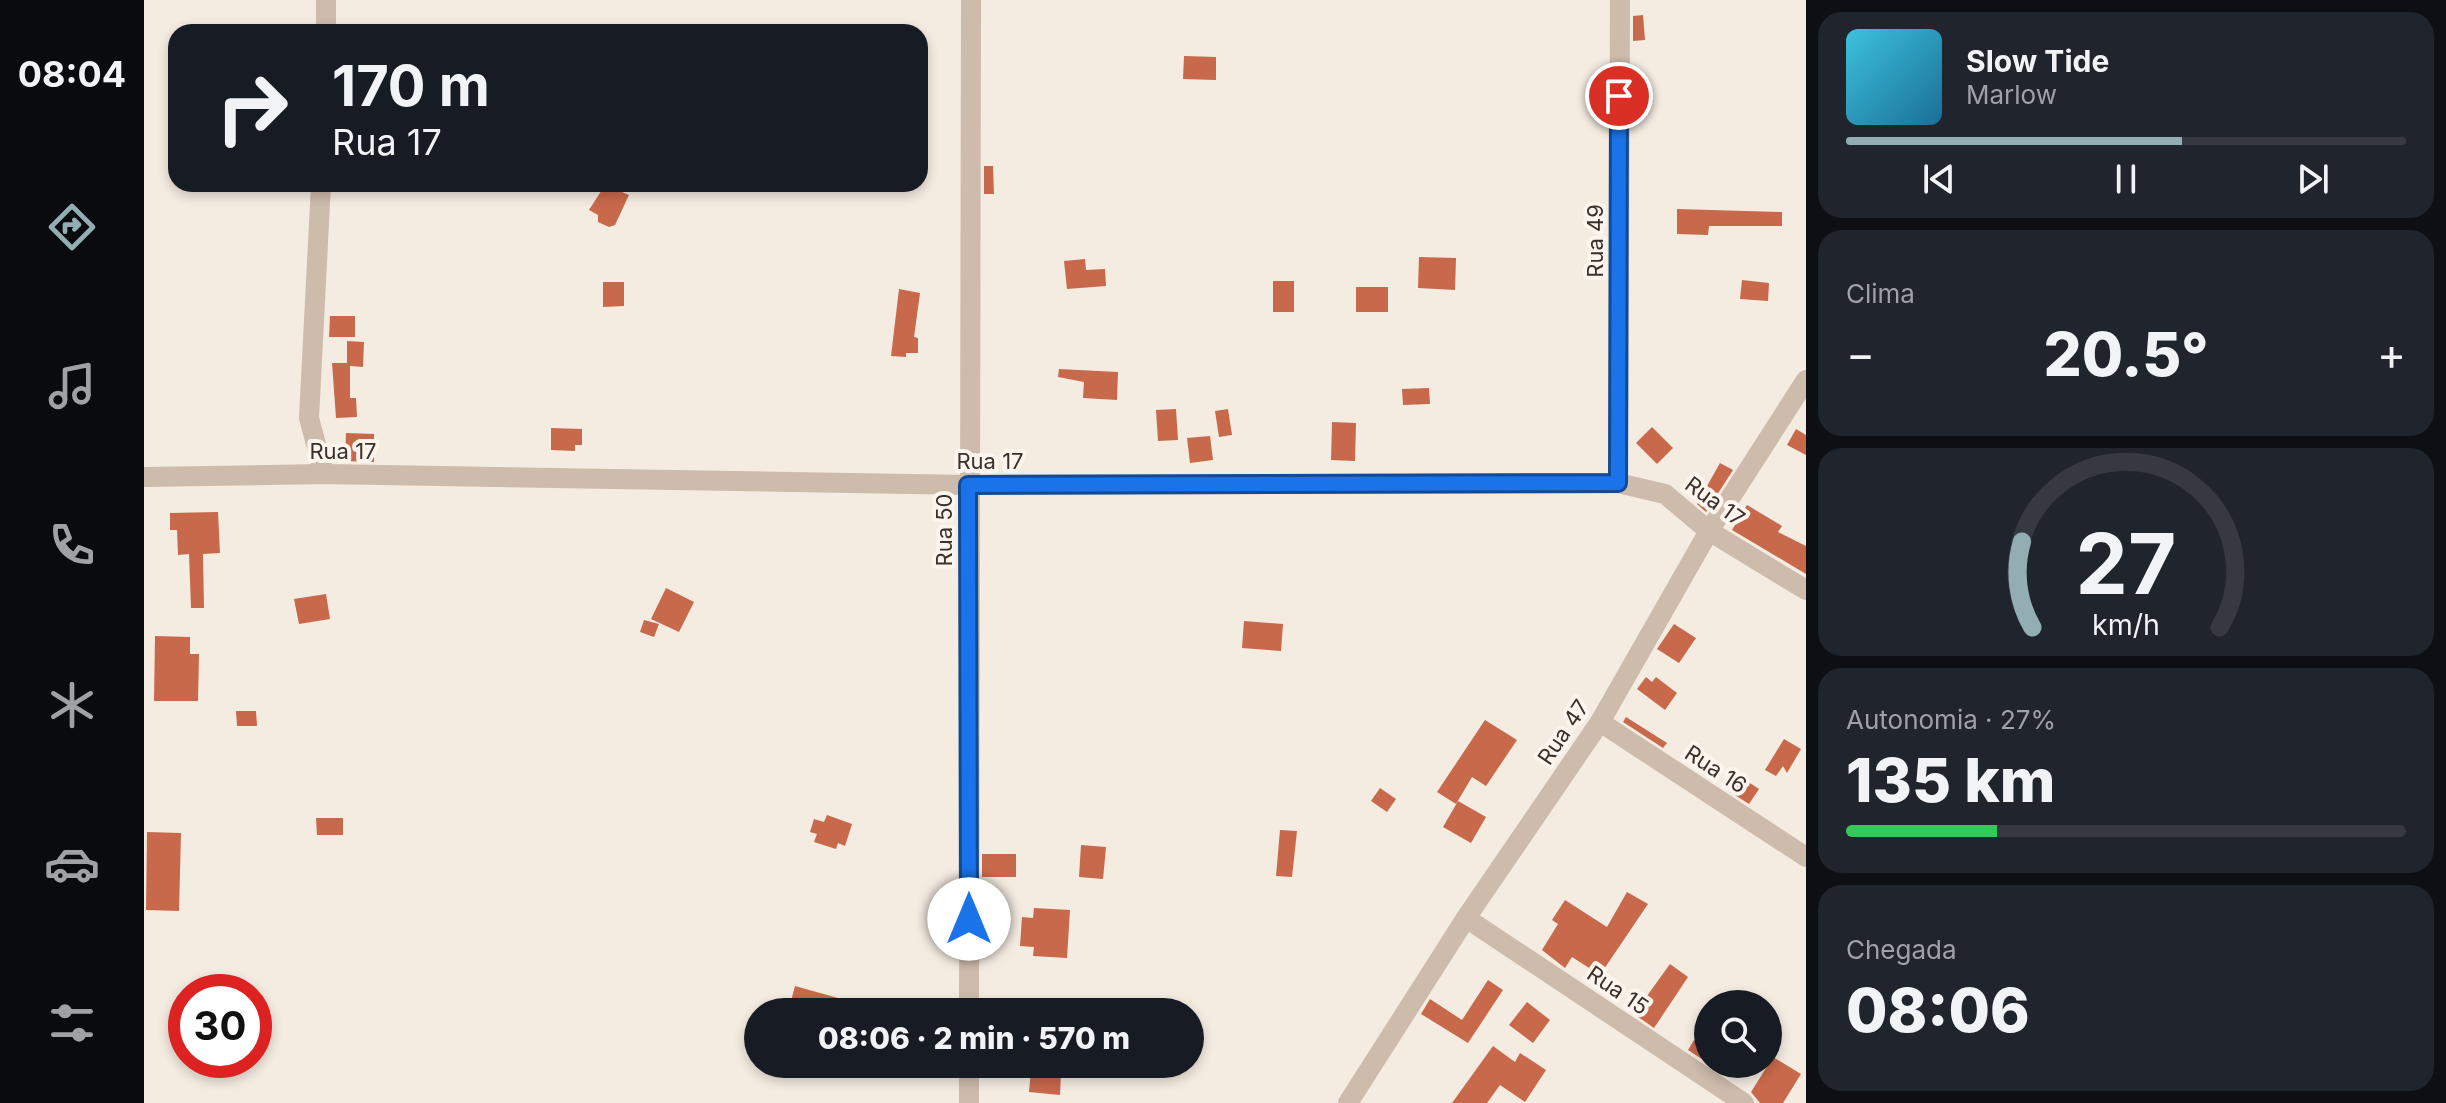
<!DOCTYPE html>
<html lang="pt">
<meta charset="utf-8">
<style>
:root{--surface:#171b24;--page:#20242c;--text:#f1f3f6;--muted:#9ea1a6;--line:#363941;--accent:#92aeb2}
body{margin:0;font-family:Inter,sans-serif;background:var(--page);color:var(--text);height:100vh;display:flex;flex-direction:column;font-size:30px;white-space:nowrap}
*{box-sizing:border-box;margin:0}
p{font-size:26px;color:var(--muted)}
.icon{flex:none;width:44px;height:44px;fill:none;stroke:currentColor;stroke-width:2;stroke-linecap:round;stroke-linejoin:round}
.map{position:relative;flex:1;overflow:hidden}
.sheet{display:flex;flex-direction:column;gap:12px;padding:12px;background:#0d0f14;width:640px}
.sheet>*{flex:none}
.guide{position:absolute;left:24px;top:24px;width:760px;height:168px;border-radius:24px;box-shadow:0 4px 12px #0003;background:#171b24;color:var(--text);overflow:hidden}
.fabs{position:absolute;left:1550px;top:990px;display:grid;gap:16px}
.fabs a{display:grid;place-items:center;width:88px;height:88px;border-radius:50%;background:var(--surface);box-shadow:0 4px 12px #0003;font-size:40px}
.speed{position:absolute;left:24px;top:974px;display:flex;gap:16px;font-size:40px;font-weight:700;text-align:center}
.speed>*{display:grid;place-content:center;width:104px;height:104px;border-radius:50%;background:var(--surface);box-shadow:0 4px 12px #0003;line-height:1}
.speed .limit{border:12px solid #d22;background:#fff;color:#111}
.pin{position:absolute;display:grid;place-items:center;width:68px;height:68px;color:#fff;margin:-34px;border:4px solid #fff;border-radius:50%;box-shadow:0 2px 8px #0007}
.me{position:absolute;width:88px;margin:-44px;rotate:0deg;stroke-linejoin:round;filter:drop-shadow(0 0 6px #0008)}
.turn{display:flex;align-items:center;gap:28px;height:168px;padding:0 32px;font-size:36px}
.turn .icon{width:104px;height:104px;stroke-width:2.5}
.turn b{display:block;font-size:56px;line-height:68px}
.big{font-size:60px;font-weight:800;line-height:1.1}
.sheet .tile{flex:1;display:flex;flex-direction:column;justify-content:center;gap:12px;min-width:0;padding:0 28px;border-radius:24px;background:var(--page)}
.sheet .dial{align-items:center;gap:0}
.dial svg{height:208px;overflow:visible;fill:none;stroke:var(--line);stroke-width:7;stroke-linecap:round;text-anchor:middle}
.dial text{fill:var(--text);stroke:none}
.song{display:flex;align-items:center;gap:24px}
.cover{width:96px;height:96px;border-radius:12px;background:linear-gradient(135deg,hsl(190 70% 55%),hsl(200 70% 35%))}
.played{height:8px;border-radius:4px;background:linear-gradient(90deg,var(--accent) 60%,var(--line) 60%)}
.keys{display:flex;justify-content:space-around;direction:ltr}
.heat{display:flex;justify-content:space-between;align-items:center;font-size:44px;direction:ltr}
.charge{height:12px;border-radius:6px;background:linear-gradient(90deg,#34c759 27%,var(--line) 0)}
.trip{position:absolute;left:600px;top:998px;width:460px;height:80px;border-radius:40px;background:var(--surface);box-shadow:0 4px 12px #0003;font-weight:800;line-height:80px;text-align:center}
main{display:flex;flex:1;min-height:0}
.tabs{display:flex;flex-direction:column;width:144px;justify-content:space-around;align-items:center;background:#090b0e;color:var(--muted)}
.tabs .icon{width:56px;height:56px}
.tabs .active{color:var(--accent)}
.tabs b{font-size:36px;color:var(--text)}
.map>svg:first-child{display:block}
.building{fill:#c8694b}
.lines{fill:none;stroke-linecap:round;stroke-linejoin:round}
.minor{stroke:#cdbbac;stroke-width:20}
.route-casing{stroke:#114b97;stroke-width:20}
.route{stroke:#1a73e8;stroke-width:14}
.labels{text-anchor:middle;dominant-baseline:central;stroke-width:8;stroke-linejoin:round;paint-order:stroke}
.street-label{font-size:22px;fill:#3b302b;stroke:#fbf5ee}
</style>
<main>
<nav class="tabs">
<b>08:04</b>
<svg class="icon active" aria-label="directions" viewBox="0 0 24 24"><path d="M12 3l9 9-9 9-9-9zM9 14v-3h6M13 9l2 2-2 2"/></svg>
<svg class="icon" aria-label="music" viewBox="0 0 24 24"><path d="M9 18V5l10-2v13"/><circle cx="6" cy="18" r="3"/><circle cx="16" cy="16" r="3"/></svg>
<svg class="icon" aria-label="phone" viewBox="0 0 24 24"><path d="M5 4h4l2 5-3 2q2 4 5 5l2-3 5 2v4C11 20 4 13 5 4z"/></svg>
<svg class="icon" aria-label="climate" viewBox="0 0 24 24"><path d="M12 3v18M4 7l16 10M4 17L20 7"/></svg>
<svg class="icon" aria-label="car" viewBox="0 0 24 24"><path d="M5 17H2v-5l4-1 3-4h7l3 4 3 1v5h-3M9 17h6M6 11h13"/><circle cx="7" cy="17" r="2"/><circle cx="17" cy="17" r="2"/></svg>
<svg class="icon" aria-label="filters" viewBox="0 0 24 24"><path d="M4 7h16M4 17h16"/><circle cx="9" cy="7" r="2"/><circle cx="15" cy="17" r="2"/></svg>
</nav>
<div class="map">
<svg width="1662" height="1103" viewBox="0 0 1662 1103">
<rect width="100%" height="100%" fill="#f4ebe1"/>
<!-- building -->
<g class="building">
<path d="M1499,15L1501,40L1489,41V16Z"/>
<path d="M1040,56L1072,57V80L1039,79Z"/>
<path d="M840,166H849L850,194H840Z"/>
<path d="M461,185L485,195L471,225L465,227L454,222V215L445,210Z"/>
<path d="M1533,209L1638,212V226H1565L1564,235L1533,234Z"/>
<path d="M1275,257L1312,258L1311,290L1274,288Z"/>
<path d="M941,259L942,270L961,269L962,286L923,289L920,261Z"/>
<path d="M1598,280L1625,283L1624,301L1596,299Z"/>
<rect x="1129" y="281" width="21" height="31"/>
<path d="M459,282H480V306L459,307Z"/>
<rect x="1212" y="287" width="32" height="25"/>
<path d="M755,289L776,293L770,337L774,338V353H762V357L747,356Z"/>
<path d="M186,316H211V337H185Z"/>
<path d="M203,341L220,342L219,367L206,366V398H212L213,417L192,418L188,363H203Z"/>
<path d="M915,369L974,372L973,400L939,398L940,382L914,377Z"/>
<path d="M1285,388L1286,404L1259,405L1258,389Z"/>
<path d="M1032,409L1034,440L1014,441L1012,410Z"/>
<path d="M1084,409L1088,435L1075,437L1071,411Z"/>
<path d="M1188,422L1212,423L1211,461L1187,460Z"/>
<path d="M1508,427L1529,448L1513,464L1492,443Z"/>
<path d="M407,428L438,429V445H431V451L407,450Z"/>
<path d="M1652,429L1662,435V455L1643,445Z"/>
<path d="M202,433L230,434V462L201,461Z"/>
<path d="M1066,436L1069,460L1046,463L1043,438Z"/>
<path d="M1576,463L1589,470L1562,512L1553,504Z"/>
<path d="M1603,505L1638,526L1634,532L1662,546V574L1588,530Z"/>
<path d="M74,512L76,553L59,554L60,608H47L45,554L34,555L33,530H26V513Z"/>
<path d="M522,588L550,602L535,632L507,619Z"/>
<path d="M182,594L186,619L155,624L150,599Z"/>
<path d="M500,620L515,624L510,637L496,632Z"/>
<path d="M1100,621L1139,624L1137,651L1098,648Z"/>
<path d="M1530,624L1552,638L1535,663L1513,649Z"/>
<path d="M11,636L46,637V654H55L54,701H10Z"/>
<path d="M1502,677L1508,682L1512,677L1533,693L1521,710L1493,689Z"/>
<path d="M92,711H112L113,726H93Z"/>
<path d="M1482,717L1523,743L1519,748L1479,722Z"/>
<path d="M1341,720L1373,740L1342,786L1328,777L1312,804L1293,792Z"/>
<path d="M1640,739L1657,749L1643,773L1639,766L1632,776L1621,770Z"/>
<path d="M1595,776L1615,789L1605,804L1586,792Z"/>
<path d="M1236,788L1252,799L1243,812L1227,801Z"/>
<path d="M1314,801L1342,817L1327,843L1299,827Z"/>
<path d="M683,815L708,824L701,846L694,843L692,849L670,842L673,834L666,832L670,819L680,822Z"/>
<path d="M172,818H199V835H173Z"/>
<path d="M1136,830L1153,831L1148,877L1132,876Z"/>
<path d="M3,832L37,833L35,911L2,910Z"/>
<path d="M937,845L962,847L959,879L935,877Z"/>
<rect x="838" y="854" width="34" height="23"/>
<path d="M1483,892L1504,904L1456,975L1428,957L1421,968L1398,950L1414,924L1408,920L1421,900L1463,927Z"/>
<path d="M890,908L926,910L923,958L889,956L890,947L876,946L878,917L889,918Z"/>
<path d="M1526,964L1544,977L1510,1028L1490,1014Z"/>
<path d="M1344,980L1359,990L1324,1043L1277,1014L1286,999L1318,1020Z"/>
<path d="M651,986L701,1000L698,1012H644Z"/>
<path d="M1383,1002L1406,1020L1389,1043L1365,1025Z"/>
<path d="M1564,1029V1063L1544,1050L1550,1040L1555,1043Z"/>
<path d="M1349,1046L1371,1062L1376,1053L1402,1070L1381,1102L1356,1085L1343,1103H1308Z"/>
<path d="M1629,1057L1657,1074L1639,1103H1616L1607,1092Z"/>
<path d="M887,1070L917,1072L916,1095L885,1092Z"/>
</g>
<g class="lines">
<!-- minor -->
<g class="minor">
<path d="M182,32V0"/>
<path d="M177,184L165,418L180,474"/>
<path d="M0,477L180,474L824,485L1474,483L1521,494L1565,531L1662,590"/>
<path d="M1474,483L1476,0"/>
<path d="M1456,722L1662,857"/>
<path d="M1322,918L1600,1103"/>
<path d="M825,1012L827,0"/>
<path d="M825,1064V1103"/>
<path d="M1204,1103L1322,918L1456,722L1565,531L1662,380"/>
</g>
</g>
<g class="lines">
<!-- route casing -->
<g class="route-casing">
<path id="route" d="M825,919L824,485L1474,483L1475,96"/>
</g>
<!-- route -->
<use href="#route" class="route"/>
</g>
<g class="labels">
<!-- street labels -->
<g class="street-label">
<text transform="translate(1451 241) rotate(-90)">Rua 49</text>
<text x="199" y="451">Rua 17</text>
<text x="846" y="461">Rua 17</text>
<text transform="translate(1571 501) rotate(36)">Rua 17</text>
<text transform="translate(800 530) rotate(-90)">Rua 50</text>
<text transform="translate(1419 732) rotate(-56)">Rua 47</text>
<text transform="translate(1572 769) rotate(33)">Rua 16</text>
<text transform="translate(1474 990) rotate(34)">Rua 15</text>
</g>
</g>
</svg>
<div class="fabs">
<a><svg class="icon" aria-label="search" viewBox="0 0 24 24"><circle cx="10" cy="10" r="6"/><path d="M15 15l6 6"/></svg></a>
</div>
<div class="speed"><div class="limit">30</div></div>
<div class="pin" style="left:1475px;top:96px;background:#d93025"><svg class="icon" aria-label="arrive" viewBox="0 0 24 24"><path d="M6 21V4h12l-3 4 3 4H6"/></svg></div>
<svg class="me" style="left:825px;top:919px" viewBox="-20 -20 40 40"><circle r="19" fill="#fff"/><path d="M0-13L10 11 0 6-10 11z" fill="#1a73e8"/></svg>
<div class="trip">08:06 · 2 min · 570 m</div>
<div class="guide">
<div class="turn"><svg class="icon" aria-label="right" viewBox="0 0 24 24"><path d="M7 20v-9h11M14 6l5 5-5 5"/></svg><div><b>170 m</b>Rua 17</div></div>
</div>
</div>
<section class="sheet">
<div class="tile">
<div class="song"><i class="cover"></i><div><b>Slow Tide</b><p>Marlow</p></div></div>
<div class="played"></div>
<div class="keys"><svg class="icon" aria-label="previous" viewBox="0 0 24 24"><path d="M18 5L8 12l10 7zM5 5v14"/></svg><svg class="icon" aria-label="pause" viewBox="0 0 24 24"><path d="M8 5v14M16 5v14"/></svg><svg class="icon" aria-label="next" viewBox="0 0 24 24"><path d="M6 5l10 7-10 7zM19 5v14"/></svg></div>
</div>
<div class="tile"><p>Clima</p>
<div class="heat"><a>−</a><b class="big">20.5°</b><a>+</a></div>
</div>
<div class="tile dial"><svg viewBox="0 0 100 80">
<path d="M14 69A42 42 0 1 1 86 69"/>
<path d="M14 69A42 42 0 0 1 10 36" stroke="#92aeb2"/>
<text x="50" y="56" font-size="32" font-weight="700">27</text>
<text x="50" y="72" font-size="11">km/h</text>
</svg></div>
<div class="tile"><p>Autonomia · 27%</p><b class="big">135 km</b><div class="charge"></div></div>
<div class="tile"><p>Chegada</p><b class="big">08:06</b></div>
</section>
</main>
